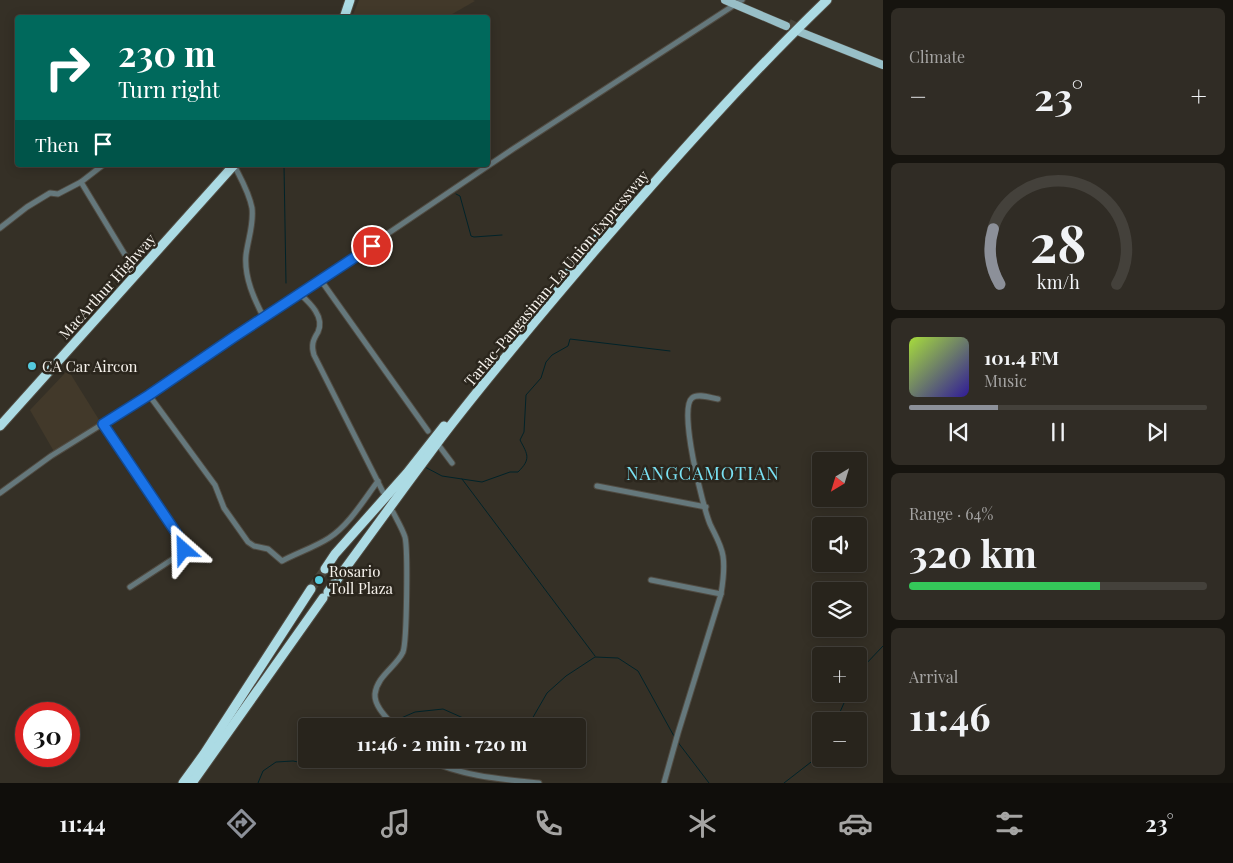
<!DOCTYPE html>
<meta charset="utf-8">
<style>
:root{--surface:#28241c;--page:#302c25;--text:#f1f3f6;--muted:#a5a4a3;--line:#44413b;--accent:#8c9099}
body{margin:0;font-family:"Playfair Display",serif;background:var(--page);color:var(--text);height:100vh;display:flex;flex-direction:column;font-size:19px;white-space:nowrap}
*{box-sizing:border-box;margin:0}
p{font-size:16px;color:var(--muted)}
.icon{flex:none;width:28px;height:28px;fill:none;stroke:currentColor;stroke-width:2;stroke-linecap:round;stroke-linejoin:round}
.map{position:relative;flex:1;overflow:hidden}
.details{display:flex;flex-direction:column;gap:8px;padding:8px;background:#16140f;width:350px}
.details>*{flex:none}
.banner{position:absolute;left:15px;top:15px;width:475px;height:152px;border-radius:5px;box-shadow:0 2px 12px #0003,0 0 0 1px var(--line);background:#00695c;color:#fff;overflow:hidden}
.needle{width:32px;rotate:218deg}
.controls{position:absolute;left:812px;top:452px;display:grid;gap:10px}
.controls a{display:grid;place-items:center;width:55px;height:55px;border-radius:5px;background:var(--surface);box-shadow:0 2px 12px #0003,0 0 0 1px var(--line);font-size:25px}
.speed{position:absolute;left:15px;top:702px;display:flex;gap:10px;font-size:25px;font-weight:700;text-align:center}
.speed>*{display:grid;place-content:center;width:65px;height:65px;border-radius:50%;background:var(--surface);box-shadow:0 2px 12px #0003,0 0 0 1px var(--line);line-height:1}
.speed .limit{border:8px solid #d22;background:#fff;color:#111}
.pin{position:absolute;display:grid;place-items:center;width:42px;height:42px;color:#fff;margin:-21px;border:2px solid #fff;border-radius:50%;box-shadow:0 1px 5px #0007}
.me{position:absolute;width:55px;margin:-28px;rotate:335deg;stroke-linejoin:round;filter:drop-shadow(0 0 4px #0008)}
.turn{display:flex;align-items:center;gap:18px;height:105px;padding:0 20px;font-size:22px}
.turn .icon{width:65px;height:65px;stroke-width:2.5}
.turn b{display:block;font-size:35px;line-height:42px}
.then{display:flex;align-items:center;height:48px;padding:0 20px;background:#0003;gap:10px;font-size:19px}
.big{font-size:38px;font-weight:700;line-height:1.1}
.details .tile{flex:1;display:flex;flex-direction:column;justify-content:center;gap:8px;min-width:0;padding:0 18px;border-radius:8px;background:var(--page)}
.details .dial{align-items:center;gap:0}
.dial svg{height:130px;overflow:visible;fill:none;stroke:var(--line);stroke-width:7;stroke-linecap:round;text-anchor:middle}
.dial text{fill:var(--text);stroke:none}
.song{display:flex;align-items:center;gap:15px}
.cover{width:60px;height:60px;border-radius:8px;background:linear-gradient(135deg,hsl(80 70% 55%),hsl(250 70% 35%))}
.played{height:5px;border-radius:2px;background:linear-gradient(90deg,var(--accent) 30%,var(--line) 30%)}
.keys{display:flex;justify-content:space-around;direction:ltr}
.heat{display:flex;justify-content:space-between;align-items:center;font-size:28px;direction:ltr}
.charge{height:8px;border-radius:4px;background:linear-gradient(90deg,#34c759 64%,var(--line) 0)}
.trip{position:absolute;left:298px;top:718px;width:288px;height:50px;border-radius:5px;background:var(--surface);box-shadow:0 2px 12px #0003,0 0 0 1px var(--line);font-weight:700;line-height:50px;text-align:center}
.dock{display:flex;height:80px;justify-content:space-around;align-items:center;background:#100e0b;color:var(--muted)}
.dock .icon{width:35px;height:35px}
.dock .active{color:var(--accent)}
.dock b{font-size:22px;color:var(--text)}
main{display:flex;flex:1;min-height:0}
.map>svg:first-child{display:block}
.built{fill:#42392a}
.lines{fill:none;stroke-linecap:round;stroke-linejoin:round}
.stream{stroke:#012329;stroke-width:1}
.primary-tunnel{stroke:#48443a;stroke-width:8;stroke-dasharray:8 4;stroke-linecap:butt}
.highway-tunnel{stroke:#48443a;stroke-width:9;stroke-dasharray:9 4.5;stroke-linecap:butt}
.street-casing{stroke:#504b42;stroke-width:7}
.primary-casing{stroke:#504b42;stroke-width:9}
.highway-casing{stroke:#504b42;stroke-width:11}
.street{stroke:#65787c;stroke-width:5}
.primary{stroke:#98bfc7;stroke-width:8}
.highway{stroke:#acdbe4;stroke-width:9}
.route-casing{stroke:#114b97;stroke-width:12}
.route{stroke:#1a73e8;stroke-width:9}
.poi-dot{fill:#54cade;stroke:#2b261d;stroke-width:2}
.labels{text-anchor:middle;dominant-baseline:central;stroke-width:5;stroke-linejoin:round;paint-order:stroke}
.street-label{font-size:15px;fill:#f7f3ed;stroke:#2b261d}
.poi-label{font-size:15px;fill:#f7f3ed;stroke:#2b261d;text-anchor:start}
.quarter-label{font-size:18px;letter-spacing:1px;fill:#7ae2f4;stroke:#2b261d}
</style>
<main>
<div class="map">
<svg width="883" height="783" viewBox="0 0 883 783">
<rect width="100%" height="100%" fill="#353026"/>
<!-- built -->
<g class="built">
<path d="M359,0H473L475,1L447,17H352Z"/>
<path d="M68,370L101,423L56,455L30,410Z"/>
</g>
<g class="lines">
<!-- stream -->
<g class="stream">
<path d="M284,165L286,283"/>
<path d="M456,194L460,196L471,236L474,237L502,235"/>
<path d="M425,467L442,476L482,482L510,472H518C531,459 528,455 520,440L524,432L526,395L541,378L546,362L552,355L568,346L570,339L670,351"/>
<path d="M462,479L595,656"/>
<path d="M859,675L864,666L883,646"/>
<path d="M836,721L848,694"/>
<path d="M392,722L415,712L443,709L470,721L473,726"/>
<path d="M528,726L547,693L566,676L595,657L618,658L638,671L675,738"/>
<path d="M677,741L709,783"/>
<path d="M258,783L263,771L276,762L293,761L323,767L344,759"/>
<path d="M784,783L815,759L821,750"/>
</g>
<!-- primary-tunnel -->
<path class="primary-tunnel" d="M789,23L802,29"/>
<!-- highway-tunnel -->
<path class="highway-tunnel" d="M311,589L325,569"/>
<!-- street casing -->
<g class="street-casing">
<g id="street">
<path d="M234,165C241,179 249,192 252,208C254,224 248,239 246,255C244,277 254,299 264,318"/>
<path d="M81,182L136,273"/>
<path d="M0,228L27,207L50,193L58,194L81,182L103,165"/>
<path d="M320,279L428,431"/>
<path d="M300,294C310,303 325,317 318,332C313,340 311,345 314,355L383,492"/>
<path d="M149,395L215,485L224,508L248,542L254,546L268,549L282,561C297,553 315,547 329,538C349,525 363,501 378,481"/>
<path d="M103,424L179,537C184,545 186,548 179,555L130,587"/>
<path d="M440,447L452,463"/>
<path d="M597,486L706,507"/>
<path d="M0,493L51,456L149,395L513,149L742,0"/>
<path d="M393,512C397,520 402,528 405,537C408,549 407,641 403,652C396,667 377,676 375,694C374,706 387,718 394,726"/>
<path d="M651,580L721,594"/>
<path d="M426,759C461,776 500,779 539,783"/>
<path d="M664,783L678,733L721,594C723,582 725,569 723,556C721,544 715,535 710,524C703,507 678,409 692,398C698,393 711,398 718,399"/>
</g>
</g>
<!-- primary casing -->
<g class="primary-casing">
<g id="primary">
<path d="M725,0L786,26"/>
<path d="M800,32L883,65"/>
</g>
</g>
<!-- highway casing -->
<g class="highway-casing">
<g id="highway">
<path d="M344,18L350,0"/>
<path d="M520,330L610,223"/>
<path d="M0,426L234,165"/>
<path d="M325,569L335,554L407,473L444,426"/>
<path d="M328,592C366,540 403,489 441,438C489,375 540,315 592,254C667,167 744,80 827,0"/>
<path d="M183,783L204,754L311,589"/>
<path d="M192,783L323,598"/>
</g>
</g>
<!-- street -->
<use href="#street" class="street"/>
<!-- primary -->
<use href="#primary" class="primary"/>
<!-- highway -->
<use href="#highway" class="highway"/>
</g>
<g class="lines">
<!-- route casing -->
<g class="route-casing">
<path id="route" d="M184,550L183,544L179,537L103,424L149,395L234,337L372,246"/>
</g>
<!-- route -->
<use href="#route" class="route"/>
</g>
<!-- markers -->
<g class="poi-dot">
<circle cx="32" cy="366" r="5"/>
<circle cx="319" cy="580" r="5"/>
</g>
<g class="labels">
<!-- street labels -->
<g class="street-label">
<text transform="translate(556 278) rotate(-50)">Tarlac-Pangasinan-La Union Expressway</text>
<text transform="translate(107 286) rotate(-48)">MacArthur Highway</text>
</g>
<!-- poi labels -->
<g class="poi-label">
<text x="42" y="366">CA Car Aircon</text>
<text x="329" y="571">Rosario<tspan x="329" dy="17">Toll Plaza</tspan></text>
</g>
<!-- quarter labels -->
<g class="quarter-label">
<text x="703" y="473">NANGCAMOTIAN</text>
</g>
</g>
</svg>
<div class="controls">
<a><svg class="needle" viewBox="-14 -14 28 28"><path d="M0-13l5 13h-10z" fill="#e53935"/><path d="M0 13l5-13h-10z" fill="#a5a4a3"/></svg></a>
<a><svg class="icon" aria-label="sound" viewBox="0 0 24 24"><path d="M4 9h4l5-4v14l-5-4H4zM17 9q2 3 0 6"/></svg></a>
<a><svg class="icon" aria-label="layers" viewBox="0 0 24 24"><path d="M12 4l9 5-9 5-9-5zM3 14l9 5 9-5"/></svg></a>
<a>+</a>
<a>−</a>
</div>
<div class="speed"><div class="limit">30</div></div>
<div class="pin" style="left:372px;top:246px;background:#d93025"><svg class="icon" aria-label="arrive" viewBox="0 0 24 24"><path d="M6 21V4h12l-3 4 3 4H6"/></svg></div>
<svg class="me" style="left:184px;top:550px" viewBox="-20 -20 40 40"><path d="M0-17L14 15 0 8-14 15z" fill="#1a73e8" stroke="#fff" stroke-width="4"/></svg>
<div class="trip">11:46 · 2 min · 720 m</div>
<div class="banner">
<div class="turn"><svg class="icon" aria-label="right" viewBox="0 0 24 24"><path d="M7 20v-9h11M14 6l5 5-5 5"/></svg><div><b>230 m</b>Turn right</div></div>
<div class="then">Then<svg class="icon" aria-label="arrive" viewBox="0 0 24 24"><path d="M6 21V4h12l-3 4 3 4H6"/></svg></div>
</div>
</div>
<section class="details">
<div class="tile"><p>Climate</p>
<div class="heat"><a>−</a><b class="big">23°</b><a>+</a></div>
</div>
<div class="tile dial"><svg viewBox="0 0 100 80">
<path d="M14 69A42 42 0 1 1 86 69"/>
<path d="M14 69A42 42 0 0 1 10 35" stroke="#8c9099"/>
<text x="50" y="56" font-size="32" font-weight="700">28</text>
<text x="50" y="72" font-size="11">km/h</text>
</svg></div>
<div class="tile">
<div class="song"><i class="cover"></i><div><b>101.4 FM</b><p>Music</p></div></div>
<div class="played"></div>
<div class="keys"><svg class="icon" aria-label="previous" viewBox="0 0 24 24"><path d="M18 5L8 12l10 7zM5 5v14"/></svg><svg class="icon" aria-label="pause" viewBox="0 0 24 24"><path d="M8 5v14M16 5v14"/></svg><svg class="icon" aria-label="next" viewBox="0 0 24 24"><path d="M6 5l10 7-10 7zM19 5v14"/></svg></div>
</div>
<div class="tile"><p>Range · 64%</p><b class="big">320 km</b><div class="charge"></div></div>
<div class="tile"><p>Arrival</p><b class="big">11:46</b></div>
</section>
</main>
<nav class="dock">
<b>11:44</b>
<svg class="icon active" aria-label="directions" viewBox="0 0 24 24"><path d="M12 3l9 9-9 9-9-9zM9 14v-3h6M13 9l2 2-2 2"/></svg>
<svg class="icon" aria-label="music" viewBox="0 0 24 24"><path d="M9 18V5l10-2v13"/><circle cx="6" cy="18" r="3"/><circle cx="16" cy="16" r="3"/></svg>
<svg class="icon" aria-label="phone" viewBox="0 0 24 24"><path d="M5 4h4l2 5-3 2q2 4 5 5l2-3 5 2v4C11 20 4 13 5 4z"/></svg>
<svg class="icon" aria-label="climate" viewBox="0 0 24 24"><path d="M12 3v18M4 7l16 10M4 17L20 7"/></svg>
<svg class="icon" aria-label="car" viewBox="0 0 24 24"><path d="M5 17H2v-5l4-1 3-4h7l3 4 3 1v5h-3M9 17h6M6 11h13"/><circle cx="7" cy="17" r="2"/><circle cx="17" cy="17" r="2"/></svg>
<svg class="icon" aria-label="filters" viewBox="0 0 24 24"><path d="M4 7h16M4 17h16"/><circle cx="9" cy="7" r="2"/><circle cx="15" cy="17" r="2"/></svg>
<b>23°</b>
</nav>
